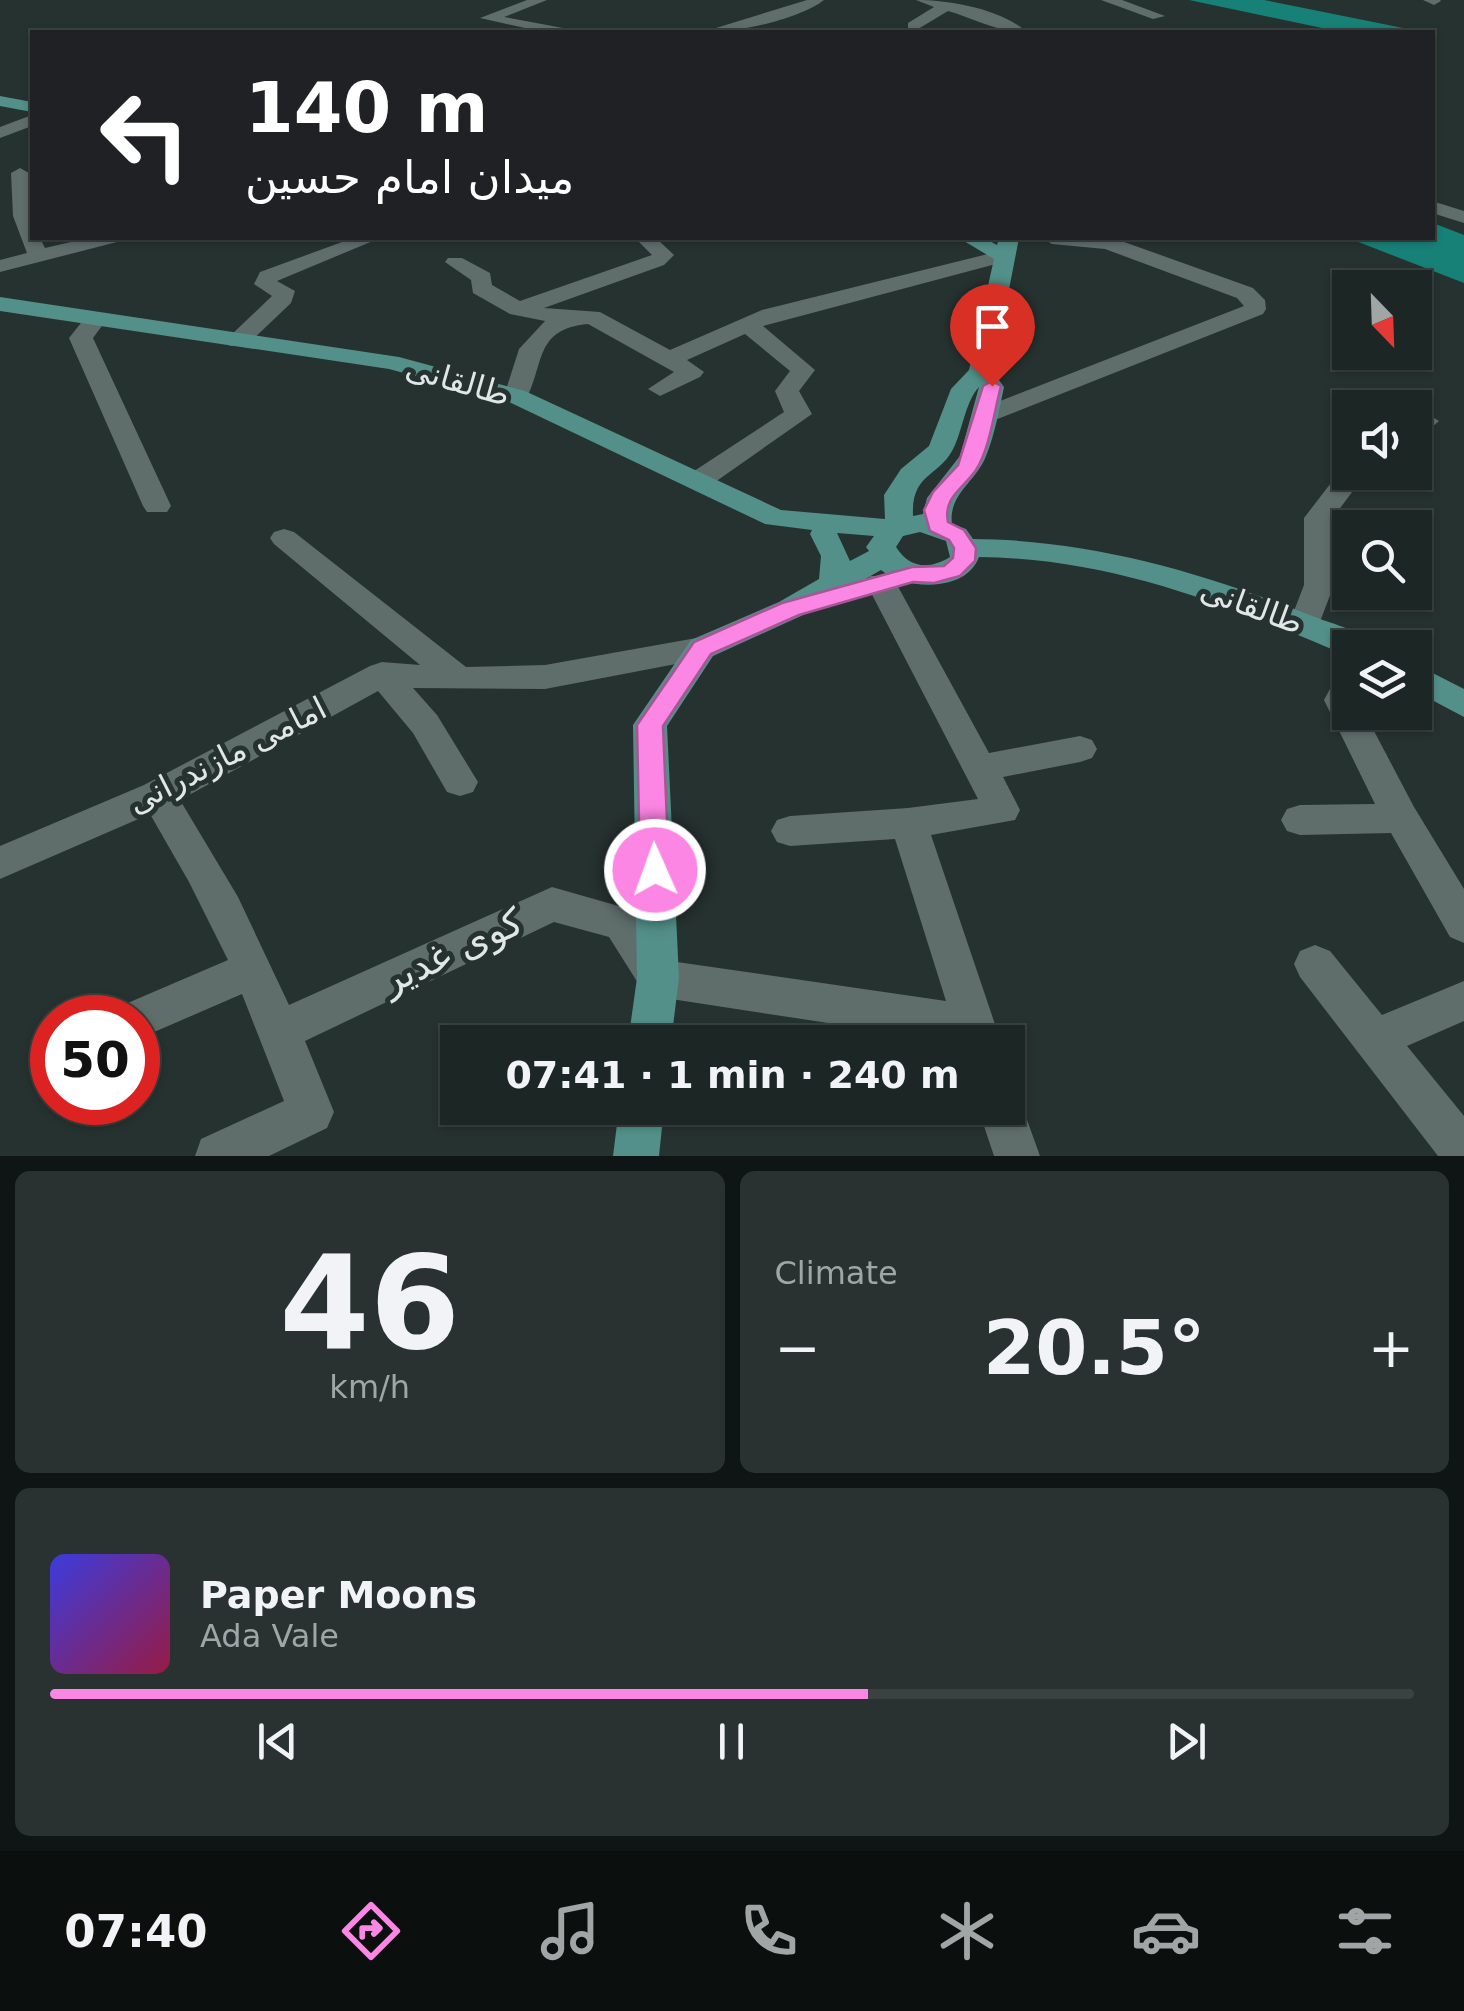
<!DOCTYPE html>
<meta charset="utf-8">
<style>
:root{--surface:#1c2624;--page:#293231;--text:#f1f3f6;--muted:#a0a5a6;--line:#3a4341;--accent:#fc86e4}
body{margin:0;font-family:"DejaVu Sans","Noto Sans Arabic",sans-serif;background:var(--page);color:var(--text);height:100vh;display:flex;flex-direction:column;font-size:38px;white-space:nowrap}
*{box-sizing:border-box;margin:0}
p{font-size:32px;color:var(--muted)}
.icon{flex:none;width:55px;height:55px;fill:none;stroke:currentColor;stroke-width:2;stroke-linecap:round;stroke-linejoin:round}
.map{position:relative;height:1156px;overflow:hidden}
.side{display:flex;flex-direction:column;gap:15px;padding:15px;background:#0f1514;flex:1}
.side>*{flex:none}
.guide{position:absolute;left:30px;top:30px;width:1405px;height:210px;border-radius:0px;box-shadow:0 2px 8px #0004,0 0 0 2px var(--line);background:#202124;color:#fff;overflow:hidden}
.needle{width:65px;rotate:157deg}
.fabs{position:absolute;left:1332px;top:270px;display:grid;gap:20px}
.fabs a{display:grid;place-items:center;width:100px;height:100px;border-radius:0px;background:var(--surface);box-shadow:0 2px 8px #0004,0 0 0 2px var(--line);font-size:50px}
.speed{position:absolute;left:30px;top:995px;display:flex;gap:20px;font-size:50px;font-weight:700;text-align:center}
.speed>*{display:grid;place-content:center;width:130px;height:130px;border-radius:50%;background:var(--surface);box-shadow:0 2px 8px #0004,0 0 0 2px var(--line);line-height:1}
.speed .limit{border:15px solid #d22;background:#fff;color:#111}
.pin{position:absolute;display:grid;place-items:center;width:85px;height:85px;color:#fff;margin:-102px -42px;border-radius:50% 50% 50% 0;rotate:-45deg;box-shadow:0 0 10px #0007}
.pin .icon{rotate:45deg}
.me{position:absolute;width:110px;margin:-55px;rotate:358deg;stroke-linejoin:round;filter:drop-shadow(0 0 8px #0008)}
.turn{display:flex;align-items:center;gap:35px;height:210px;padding:0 50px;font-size:45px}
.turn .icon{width:130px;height:130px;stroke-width:2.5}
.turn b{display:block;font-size:70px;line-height:85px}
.big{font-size:75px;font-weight:700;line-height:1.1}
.side .widget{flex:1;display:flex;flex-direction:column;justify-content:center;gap:15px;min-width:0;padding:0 35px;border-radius:15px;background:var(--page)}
.side .dial{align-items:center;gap:0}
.dial b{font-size:130px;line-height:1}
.song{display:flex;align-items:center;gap:30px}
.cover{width:120px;height:120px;border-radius:15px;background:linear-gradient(135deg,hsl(240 70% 55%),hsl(340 70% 35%))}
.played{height:10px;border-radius:5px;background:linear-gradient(90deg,var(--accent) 60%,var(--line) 60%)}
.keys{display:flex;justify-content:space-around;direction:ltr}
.heat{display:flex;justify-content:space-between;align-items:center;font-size:55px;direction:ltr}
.side .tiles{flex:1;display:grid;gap:15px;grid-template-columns:1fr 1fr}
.widget:last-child{grid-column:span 2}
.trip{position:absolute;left:440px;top:1025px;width:585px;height:100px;border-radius:0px;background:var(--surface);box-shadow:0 2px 8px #0004,0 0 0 2px var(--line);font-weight:700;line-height:100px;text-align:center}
.dock{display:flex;height:160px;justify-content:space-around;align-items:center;background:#0b0f0e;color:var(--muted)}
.dock .icon{width:70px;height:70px}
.dock .current{color:var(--accent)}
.dock b{font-size:45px;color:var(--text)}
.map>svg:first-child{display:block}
.water{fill:#178177}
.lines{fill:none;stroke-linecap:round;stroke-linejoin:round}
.minor{fill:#5f6d6b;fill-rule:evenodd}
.major{fill:#529089;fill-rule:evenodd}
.route{fill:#fc86e4;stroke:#a45794;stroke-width:2.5}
.labels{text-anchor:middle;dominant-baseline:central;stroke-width:10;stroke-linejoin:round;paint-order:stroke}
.street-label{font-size:32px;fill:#e0e7e6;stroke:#263230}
.near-street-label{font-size:38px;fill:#e0e7e6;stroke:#263230}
</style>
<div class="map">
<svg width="1464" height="1156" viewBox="0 0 1464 1156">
<rect width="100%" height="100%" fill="#263230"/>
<!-- water -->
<g class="water">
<path d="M1189,0H1264L1423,32H1341Z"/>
<path d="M1433,223L1464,235V283L1348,238H1432Z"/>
</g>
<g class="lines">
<!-- minor -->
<g class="minor">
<path d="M527,0H547L504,17L563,28L570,32H543L480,18Z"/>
<path d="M807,0H824C800,19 733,34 703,32Z"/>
<path d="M916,0C951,0 1000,9 1027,32C1002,34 973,18 948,11L918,29H908V23L934,7Z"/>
<path d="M1101,0H1122L1165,16L1153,19Z"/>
<path d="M1423,0H1440L1441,1L1434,5Z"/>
<path d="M32,115V126L0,138V127Z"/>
<path d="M20,168L29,173L32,238H40L45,248L88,238H120L117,242L0,272V260L27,253L13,216L11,173Z"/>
<path d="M1432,201L1464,211V223L1432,213Z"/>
<path d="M353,238H380L277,281L295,291L291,303L246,346H230L226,341L230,336L272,296L254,284L260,272Z"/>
<path d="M635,238H656L674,255L664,265L544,308L600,312L670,350L762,310L1004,250L1014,256L1011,260L763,326L815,370L799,391L812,414L708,487H688L684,481L688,475L784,412L775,391L790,371L745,334L687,360L704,372L700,377L660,396L648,389L674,372L588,324C533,329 545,366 525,401H507L504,396L519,349L545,321L510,314L473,293L471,280L445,262L448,258H462L490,273L492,285L520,301L652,255Z"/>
<path d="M1042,238H1113L1253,288L1265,300L1266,309L1263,314L995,420H977L973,415L977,410L1244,306L1237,298L1105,249L1052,244Z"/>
<path d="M96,312L107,319L93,338L171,506L167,512H147L143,506L69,338L88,314Z"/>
<path d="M1426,413L1439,421L1424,434L1415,437V417Z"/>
<path d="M1350,465V472H1367L1332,519L1334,585L1316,632L1305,635L1294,632L1289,624L1304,585V518L1344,466Z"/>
<path d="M284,529L294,532L466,667L545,665L702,637L713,640L718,648L713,656L702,659L545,689L413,688L437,715L478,782L473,792L460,796L447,792L413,733L378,691L180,800L238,897L289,1005L552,887L636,911L670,961L946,1001L895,839L790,846L777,842L771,831L777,820L790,816L908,808L978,799L866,583L870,576H892L896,583L989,753L1080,736L1092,740L1097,749L1092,758L1080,762L1003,777L1020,810L1015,820L931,835L1001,1042H952L658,997L643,991L609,937L554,922L305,1041L334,1112L327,1128L269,1156H195L201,1139L284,1101L242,994L138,1039V1018H117L123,1005L228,960L189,882L150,814L0,879V846L144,785L370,666L382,662L420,665L274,544L270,538L274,532Z"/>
<path d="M1350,670V712H1364L1414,807L1464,889V943L1450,937L1391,833L1300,835L1287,831L1281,820L1287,809L1300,805L1375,804L1324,700L1338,674Z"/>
<path d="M1315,945L1330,951L1382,1015L1464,981V1021L1407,1046L1464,1116V1156H1438L1300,977L1294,964L1300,951Z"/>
<path d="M1008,1088L1017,1092L1040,1156H994L978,1108H1008Z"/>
</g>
<!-- major -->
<g class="major">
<path d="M0,96L32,102V112L0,106Z"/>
<path d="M959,238H984L997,245L999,238H1019L993,372L1004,387C999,410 995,434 986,456C976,482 948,494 952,524L966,529L973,539C1093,540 1204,573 1315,617C1332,624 1365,631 1375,648H1350L1348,656C1228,605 1111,558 979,557C966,593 905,590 881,570L801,616L713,656L667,726L679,978L671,1042H628L637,978L633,725L691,640L779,602L819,579L821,556L810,534L812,530L765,524L507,401L389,369L0,311V297L399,357L525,391L781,510L885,519L884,495L901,469L929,446L951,389L969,370L994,259ZM979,387L960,456L927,498L923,514L913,516C911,471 941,478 955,445C963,427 966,401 979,387ZM920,532L946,541L950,557C929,570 909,568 896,547L903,536ZM837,533L874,536L866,547L869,551L850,561Z"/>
<path d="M1415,664L1464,689V717L1415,691Z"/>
<path d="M619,1108H664L659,1156H613Z"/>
</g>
</g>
<!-- route -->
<path class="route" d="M992,381L1001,386C994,412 990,448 976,470C963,489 943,497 948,522L964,530L976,548L975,561L960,576L934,583L913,582L799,615L711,654L663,726L669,870L665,878L655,882L644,878L640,870L637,725L694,642L782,603L912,567L944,566L953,558L954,548L949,540L930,531L924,510L933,492L958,465L983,386Z"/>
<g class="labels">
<!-- street labels -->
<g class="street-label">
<text transform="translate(458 381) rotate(16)">طالقانی</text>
<text transform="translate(1252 606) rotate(20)">طالقانی</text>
<text transform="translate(227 755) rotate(-27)">امامی مازندرانی</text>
</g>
<!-- near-street labels -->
<g class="near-street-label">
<text transform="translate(452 951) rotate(-25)">کوی غدیر</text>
</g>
</g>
</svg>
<div class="fabs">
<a><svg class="needle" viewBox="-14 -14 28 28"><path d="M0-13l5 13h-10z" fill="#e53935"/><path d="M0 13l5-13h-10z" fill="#a0a5a6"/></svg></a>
<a><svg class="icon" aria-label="sound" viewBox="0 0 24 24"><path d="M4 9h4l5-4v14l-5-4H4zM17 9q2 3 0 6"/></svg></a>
<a><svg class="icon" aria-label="search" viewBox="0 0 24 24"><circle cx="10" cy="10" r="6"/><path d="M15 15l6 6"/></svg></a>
<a><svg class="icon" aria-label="layers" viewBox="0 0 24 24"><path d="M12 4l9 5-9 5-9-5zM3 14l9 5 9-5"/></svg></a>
</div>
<div class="speed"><div class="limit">50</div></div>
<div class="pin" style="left:992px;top:386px;background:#d93025"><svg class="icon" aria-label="arrive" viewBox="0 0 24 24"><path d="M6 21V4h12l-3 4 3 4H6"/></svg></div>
<svg class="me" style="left:655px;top:870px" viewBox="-20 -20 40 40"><circle r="17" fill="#fc86e4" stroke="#fff" stroke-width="3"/><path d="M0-11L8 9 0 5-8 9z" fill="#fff"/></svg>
<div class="trip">07:41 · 1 min · 240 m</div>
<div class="guide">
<div class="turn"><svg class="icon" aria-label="left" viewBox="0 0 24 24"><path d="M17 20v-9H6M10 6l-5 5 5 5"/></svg><div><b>140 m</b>میدان امام حسین</div></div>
</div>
</div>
<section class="side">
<div class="tiles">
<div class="widget dial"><b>46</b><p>km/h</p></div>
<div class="widget"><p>Climate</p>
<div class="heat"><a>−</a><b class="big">20.5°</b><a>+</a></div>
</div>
<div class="widget">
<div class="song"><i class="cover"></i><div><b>Paper Moons</b><p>Ada Vale</p></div></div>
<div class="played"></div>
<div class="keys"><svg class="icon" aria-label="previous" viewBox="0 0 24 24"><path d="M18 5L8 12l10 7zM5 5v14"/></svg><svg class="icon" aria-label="pause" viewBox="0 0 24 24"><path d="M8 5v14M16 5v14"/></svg><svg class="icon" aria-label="next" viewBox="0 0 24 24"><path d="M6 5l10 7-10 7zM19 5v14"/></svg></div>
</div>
</div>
</section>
<nav class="dock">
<b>07:40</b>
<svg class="icon current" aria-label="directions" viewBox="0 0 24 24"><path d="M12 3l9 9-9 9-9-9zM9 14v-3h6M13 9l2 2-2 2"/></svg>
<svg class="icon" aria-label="music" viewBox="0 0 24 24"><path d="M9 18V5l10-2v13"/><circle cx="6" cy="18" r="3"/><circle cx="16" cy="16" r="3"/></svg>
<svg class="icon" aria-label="phone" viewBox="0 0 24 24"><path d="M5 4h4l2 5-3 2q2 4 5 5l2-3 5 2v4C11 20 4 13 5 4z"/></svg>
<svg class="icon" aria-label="climate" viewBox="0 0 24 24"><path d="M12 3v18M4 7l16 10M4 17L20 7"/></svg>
<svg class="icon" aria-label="car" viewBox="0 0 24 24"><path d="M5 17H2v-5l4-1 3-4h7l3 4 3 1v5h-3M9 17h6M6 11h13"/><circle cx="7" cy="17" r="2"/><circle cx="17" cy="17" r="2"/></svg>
<svg class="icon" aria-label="filters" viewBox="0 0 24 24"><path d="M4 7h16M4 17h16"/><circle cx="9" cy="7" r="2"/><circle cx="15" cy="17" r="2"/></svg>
</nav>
